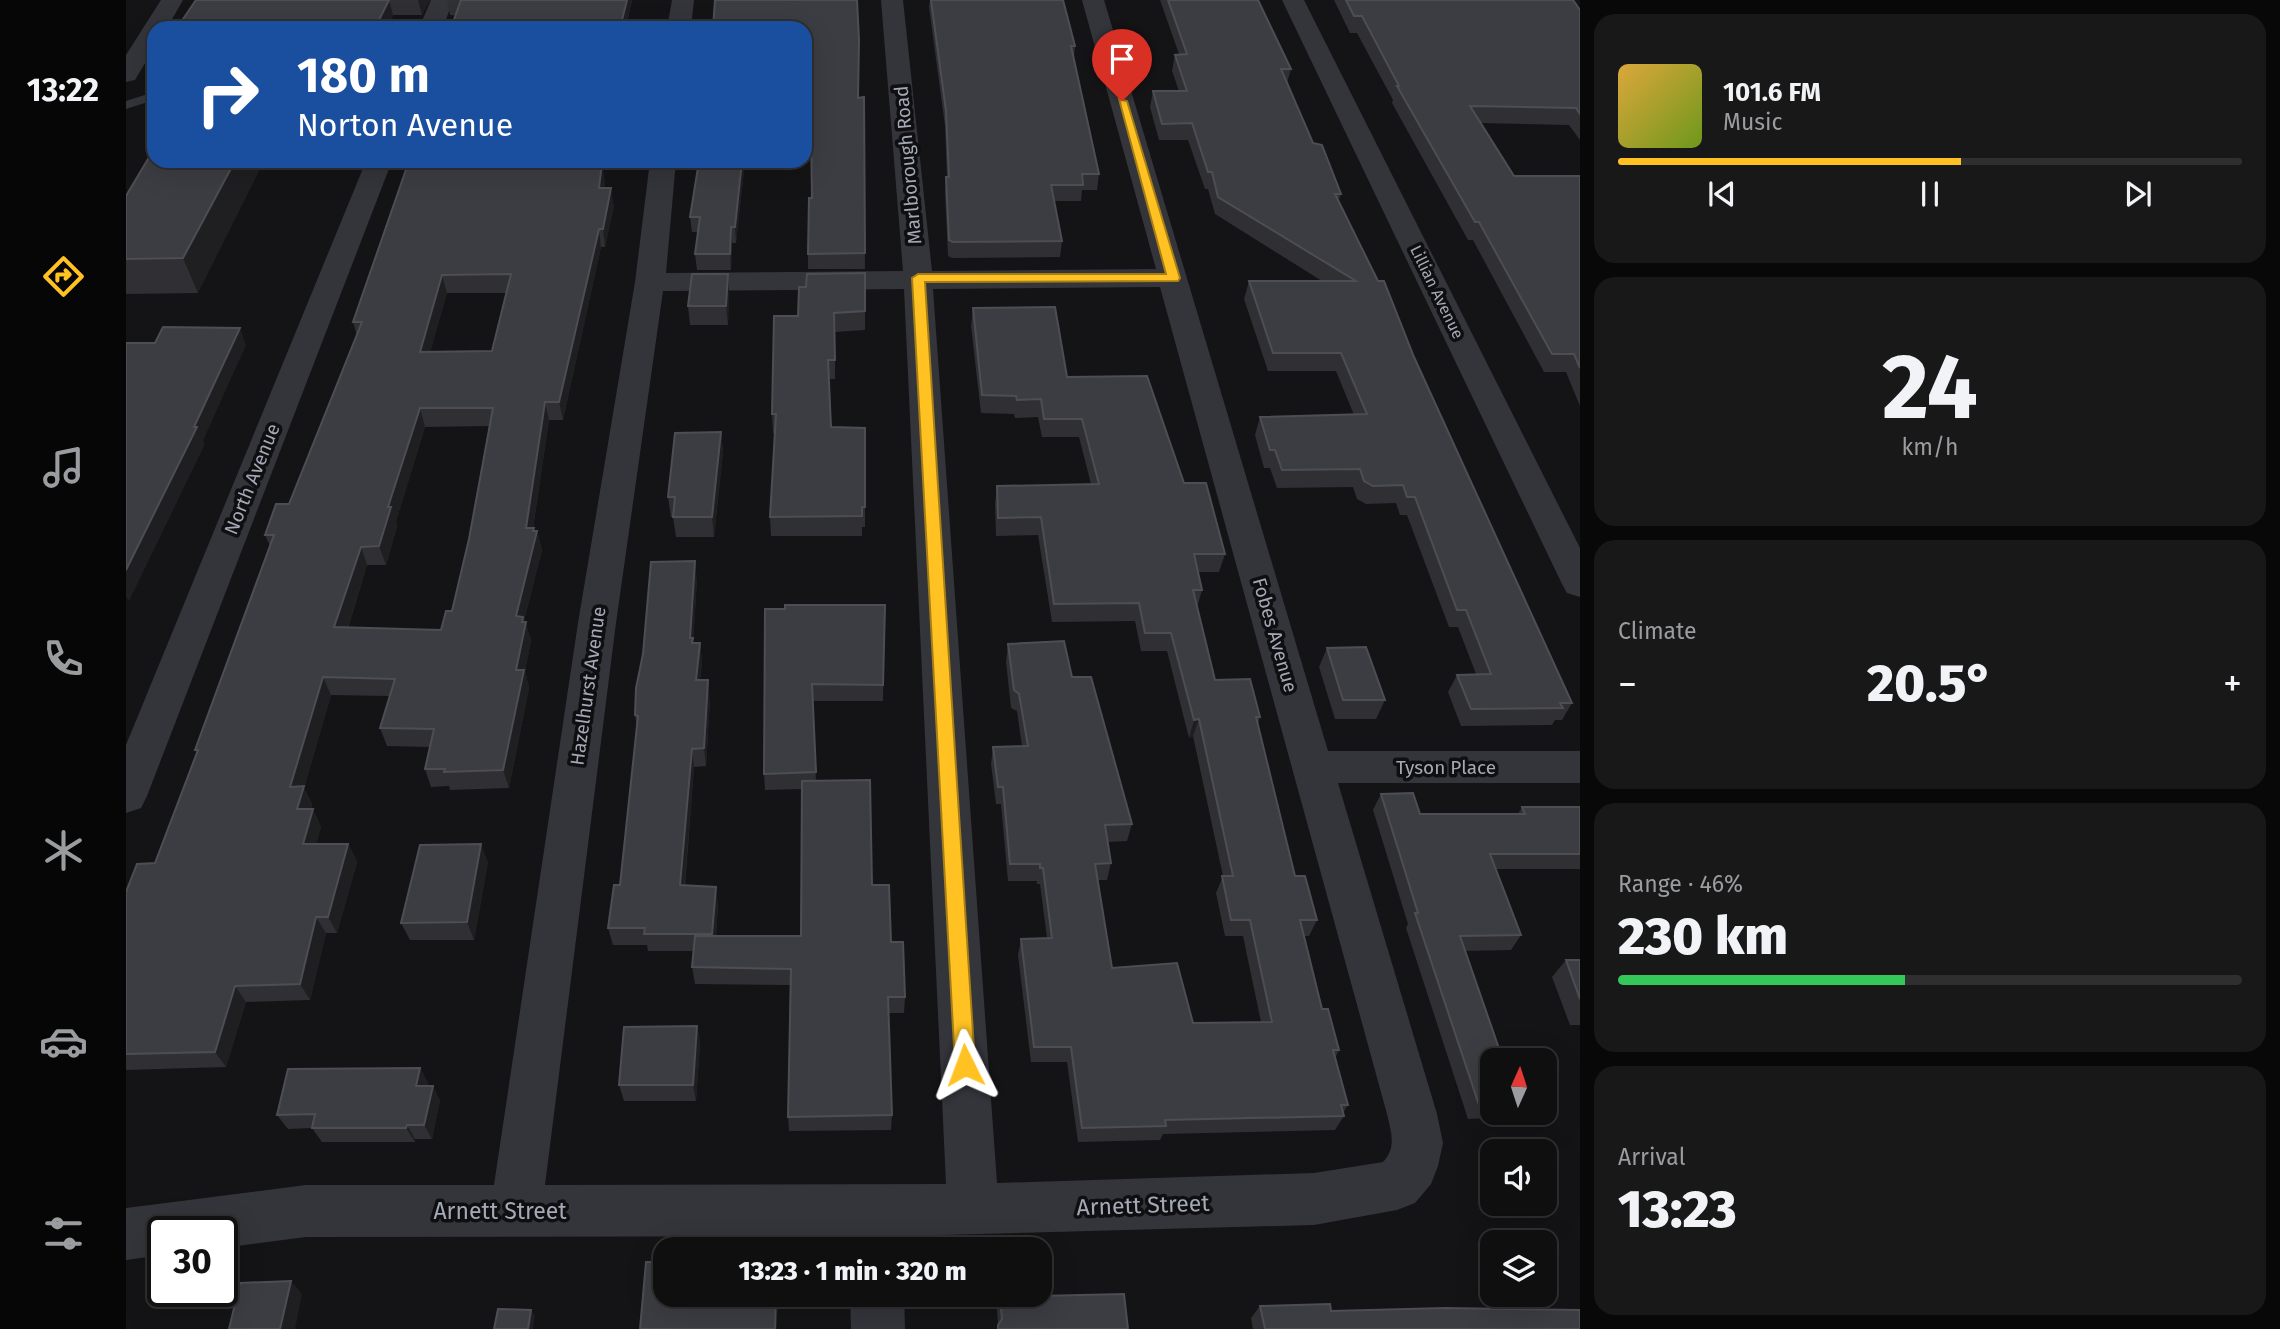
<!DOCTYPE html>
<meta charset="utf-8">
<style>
:root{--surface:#0f0f10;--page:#181819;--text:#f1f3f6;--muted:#9b9c9f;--line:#2f2f30;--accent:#ffc222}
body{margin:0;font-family:"Fira Sans",sans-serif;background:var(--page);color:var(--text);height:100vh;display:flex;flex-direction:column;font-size:26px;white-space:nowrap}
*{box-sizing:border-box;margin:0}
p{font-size:23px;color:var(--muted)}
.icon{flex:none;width:38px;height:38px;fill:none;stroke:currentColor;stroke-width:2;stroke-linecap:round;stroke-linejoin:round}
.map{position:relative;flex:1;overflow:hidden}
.sheet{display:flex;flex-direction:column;gap:14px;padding:14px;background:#080809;width:700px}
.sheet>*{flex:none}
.top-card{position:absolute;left:21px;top:21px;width:665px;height:147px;border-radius:21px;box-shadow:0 7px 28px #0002,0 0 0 2px var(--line);background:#1a4fa0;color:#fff;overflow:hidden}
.needle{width:46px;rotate:3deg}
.fabs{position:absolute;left:1354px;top:1048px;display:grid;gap:14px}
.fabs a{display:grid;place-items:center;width:77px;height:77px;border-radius:14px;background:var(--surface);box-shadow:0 7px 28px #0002,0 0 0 2px var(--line);font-size:35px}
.speed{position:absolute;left:21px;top:1216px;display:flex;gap:14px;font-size:35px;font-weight:700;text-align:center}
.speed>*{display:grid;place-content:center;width:91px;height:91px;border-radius:50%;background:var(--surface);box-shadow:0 7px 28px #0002,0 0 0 2px var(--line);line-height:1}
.speed .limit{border:4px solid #111;border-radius:10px;background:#fff;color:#111}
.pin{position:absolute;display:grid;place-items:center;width:60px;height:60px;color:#fff;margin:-72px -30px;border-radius:50% 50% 50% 0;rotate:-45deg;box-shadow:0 0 7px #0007}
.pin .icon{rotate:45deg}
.me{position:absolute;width:77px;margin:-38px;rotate:357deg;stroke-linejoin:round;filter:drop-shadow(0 0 5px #0008)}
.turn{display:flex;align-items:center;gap:24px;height:147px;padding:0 35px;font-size:32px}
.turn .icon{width:91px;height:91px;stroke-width:2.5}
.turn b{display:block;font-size:49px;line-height:60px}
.big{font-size:52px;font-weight:800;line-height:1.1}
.sheet .card{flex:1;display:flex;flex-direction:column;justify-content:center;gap:10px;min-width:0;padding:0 24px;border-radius:21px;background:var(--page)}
.sheet .dial{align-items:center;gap:0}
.dial b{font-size:91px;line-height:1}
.song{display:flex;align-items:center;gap:21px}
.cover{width:84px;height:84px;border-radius:10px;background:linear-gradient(135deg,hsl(40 70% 55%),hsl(80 70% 35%))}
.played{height:7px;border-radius:4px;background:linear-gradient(90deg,var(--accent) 55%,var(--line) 55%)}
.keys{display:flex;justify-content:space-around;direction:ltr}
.heat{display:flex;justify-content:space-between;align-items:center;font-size:38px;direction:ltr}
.charge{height:10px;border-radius:5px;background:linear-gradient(90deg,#34c759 46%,var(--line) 0)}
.trip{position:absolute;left:527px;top:1237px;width:399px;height:70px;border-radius:21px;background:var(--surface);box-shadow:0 7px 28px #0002,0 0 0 2px var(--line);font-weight:800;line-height:70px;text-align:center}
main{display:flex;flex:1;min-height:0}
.dock{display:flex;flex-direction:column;width:126px;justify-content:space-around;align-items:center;background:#060606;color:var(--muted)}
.dock .icon{width:49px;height:49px}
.dock .current{color:var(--accent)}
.dock b{font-size:32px;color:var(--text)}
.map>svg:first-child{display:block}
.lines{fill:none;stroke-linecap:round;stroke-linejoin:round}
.lane{fill:#34353b;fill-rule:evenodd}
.street{fill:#34353b;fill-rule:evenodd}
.wall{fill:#303034;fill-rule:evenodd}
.shaded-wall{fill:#1f1f22}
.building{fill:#3c3d42;stroke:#4c4e54;stroke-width:2;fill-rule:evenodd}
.route{fill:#ffc222;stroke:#a67e16;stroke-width:2}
.labels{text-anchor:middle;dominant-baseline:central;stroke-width:7;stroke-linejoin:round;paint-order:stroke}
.far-street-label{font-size:16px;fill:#a4a9b7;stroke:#0f0f11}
.street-label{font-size:19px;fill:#a4a9b7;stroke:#0f0f11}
.near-street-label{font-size:23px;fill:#a4a9b7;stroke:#0f0f11}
</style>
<main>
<nav class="dock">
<b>13:22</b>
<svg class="icon current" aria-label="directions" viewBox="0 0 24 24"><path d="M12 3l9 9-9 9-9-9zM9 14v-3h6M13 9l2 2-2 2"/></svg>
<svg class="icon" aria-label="music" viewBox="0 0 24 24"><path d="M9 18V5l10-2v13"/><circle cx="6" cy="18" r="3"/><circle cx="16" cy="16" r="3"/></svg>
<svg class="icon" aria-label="phone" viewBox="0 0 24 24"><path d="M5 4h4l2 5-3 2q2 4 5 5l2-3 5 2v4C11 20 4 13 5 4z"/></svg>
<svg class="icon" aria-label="climate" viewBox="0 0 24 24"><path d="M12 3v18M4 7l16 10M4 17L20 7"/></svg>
<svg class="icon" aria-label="car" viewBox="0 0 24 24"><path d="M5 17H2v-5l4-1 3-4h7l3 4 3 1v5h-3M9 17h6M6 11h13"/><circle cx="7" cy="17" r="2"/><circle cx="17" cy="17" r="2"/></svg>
<svg class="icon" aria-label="filters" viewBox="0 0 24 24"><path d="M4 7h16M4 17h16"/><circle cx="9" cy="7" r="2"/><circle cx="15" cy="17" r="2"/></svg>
</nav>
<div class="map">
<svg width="1454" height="1329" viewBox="0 0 1454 1329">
<rect width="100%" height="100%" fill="#141416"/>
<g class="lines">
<!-- lane -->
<path class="lane" d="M28,92V100L0,109V101Z"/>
<!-- street -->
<g class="street">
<path d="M35,0H57L41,28H28V48L9,80L0,82V55Z"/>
<path d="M305,0H327L317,28H293Z"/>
<path d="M546,0H568L565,28H541Z"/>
<path d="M755,0H777L806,271L1030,269L956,0H978L1202,751H1454V783H1212L1311,1114L1317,1143L1312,1166L1305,1184L1289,1203L1271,1210L1188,1225L776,1236V1250H724V1236L180,1237L96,1248V1232H37V1255L0,1260V1208L180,1185H368L452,623L509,282L524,161H550L540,273L777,271ZM1034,287L1261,1114C1265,1132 1271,1147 1257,1162L1188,1173L871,1183L807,289ZM778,289L820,1184L419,1185L490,623L537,291Z"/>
<path d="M1156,0H1178L1454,548V597L1441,593L1436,584Z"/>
<path d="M240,161H266L21,796L15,808L0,813V745Z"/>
<path d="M724,1295H778L779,1329H725Z"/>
</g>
</g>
<!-- wall -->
<g class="wall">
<path d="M70,0H304L296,15H267L262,28H51Z"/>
<path d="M321,0H506L500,28L324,15Z"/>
<path d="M804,0H937L949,46L948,58L973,174L971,190H956L955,201H928L936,241L934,257L826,258L822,256L819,193L820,177H821L819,126L803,7Z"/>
<path d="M1034,0H1132L1165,69L1161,83L1187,143L1215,194L1212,202L1288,357L1446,703L1436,720H1429L1426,725L1335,726L1322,692L1331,675L1350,674L1332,627H1323L1281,515H1274L1270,503L1240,504L1231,499L1227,487L1151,488L1144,468H1138L1129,435L1134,417L1228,415L1210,371H1142L1118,299L1123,281H1196L1089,214L1082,189H1079L1062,140H1033L1024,107L1027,91H1053L1046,71L1049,55L1053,54Z"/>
<path d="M1208,0H1447L1454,10V140L1443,125L1354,123L1388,176H1454V406L1440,372H1418L1347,240H1342L1266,103L1267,100L1231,33H1224Z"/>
<path d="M679,28L732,98L738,97L739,269H682V254L686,198L685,147H679Z"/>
<path d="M28,149L72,293L0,294V196Z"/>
<path d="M283,161H377L375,166L479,181L478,188L488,206L479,247H475L437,420H423L407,528L409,531H411L416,550L398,621L405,640L399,671L403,688L383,788L324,790L323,786L305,787L299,769L304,747L261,746L254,728L264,696L205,695L178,788L186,804L185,809H187L195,827L190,844H222L231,862L211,933H200L184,1000L120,1002L100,1067L0,1070V892L29,863L71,753L69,750L144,546L139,535L163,504L231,336L227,322ZM321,293H381L366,351L304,352ZM363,426L343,539L326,611L315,630L222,628L241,565H260L271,526L270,521L299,427Z"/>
<path d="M619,161L610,243H606L605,270H571L569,254L572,232H566L564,217Z"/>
<path d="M739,273V330L709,332V379H703L705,427L739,428V527H736V536H645L644,517L649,433H647L646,414L672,316L680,287Z"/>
<path d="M603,293L602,325H564L562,306Z"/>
<path d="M847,308L941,377L1058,483L1099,554L1093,572H1072L1076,590L1071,608L1089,680L1134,717L1132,724L1169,876L1191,920L1183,936H1178L1196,1009L1213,1050L1209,1058L1222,1105L1217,1113L1218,1116L1209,1130L1037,1134L1034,1140L952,1142L941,1062H905L892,955L895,939L921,938L914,884H911V881H882L875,804H870L865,764L867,747L896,746L891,711L885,708L880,662L882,644L946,677L1006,824L1001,841L981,842L985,863L981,880H971L986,968L1067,1023L1135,1022L1117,936H1099L1090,893L1097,876L1067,736L1063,738L1041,651H1015L1009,621L926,622L912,535L870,536L869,504L871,486L965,484L953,437H916L912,417L889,418L888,414L855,413L845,326Z"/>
<path d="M595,432L597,452L588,537H550L547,517H545L542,497Z"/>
<path d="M571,580L567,641V643H574L576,662L574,680L584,699L580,766L568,767L559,886L592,905L590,936H675L676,789L639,790L638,774L639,609L759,605L757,701H687L690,781L746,885L765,942L779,997L778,1013H762L766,1115L765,1130L663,1131L662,1117L664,985L569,984L566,967L568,951H522L521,945H487L482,928L494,885L511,728L509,715Z"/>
<path d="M1201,648L1259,700L1250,719H1209L1193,667Z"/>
<path d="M1255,794L1294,814H1392L1396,807H1454V869H1370L1395,935L1385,950L1339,951L1367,1060V1113H1385L1381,1117L1342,1119L1280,928L1282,924L1247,810Z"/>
<path d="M362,862L348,940H284L275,923Z"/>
<path d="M1440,960H1454V1025H1444L1426,977Z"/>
<path d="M571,1026L574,1043L570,1101H498L493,1085Z"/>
<path d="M294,1068L302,1083L301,1086L314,1100L306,1139H289V1142H196L186,1128L162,1129L151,1115Z"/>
<path d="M874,1297L1002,1329H871L872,1325L871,1309Z"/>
<path d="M1134,1306L1205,1311L1454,1329H1127L1125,1318Z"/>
</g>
<!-- shaded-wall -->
<g class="shaded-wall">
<path d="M263,0L267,15L262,28H249Z"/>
<path d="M292,0H304L296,15Z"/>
<path d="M501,0H506L500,28H494Z"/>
<path d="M109,161H138L72,293L57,258Z"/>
<path d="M368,161H377L370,184L366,167Z"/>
<path d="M616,161H619L610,243L609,227Z"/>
<path d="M476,163L479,181L476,206L473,188Z"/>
<path d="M485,188L488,206L479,247L477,229Z"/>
<path d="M605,227L606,243L605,270L604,254Z"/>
<path d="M473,229L475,247L437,420L433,402Z"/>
<path d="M602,274L603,293L602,325L600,306Z"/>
<path d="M316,275L321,293L299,370L294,352Z"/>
<path d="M114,328L120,345L77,441L79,444L3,601L0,597V570L68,427Z"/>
<path d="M419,402L423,420L404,547L400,528Z"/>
<path d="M294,408L299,427L270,521L271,526L260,565L253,546L262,507Z"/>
<path d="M595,432L597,452L588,537L586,517Z"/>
<path d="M408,528L410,537L411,531L416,550L398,621L400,622L405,640L399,671L403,688L383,788L377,770L390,670V616Z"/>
<path d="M235,547L241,565L216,646L208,627Z"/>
<path d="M569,561L571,580L567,641L569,657L564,638Z"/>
<path d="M574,643L576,662L572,699L570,680Z"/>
<path d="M197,677L205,695L178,788L186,804L180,827L171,809L164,787Z"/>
<path d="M582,680L584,699L580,766L578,748Z"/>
<path d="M1073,719L1067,736L1063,738L1068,720Z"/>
<path d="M566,749L568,767L557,903L554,885Z"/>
<path d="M187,809L195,827L186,861L177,844Z"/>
<path d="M222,844L231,862L211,933L202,917Z"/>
<path d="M355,844L362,862L348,940L341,922Z"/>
<path d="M590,887L592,905L589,951L586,934Z"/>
<path d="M190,917L200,933L184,1000L174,984Z"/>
<path d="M109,986L120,1002L100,1067L89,1052Z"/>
<path d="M571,1026L574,1043L570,1101L567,1085Z"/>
<path d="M294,1068L302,1083L298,1100L290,1086Z"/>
<path d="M307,1086L314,1100L306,1139L298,1125Z"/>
<path d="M281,1125L289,1139V1142L280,1128Z"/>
<path d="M165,1281L176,1294L169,1329H154Z"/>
<path d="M650,1295H652L651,1329H649Z"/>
<path d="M405,1310L409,1316L407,1329H402Z"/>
</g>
<!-- building -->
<g class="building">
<path d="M70,0H263L249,28H197L200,21L119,22L116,28H51Z"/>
<path d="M335,0H501L494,28H325Z"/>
<path d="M589,0H731L733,40L732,98L738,97L739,253L682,254L683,198H686L685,132H679V28H587Z"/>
<path d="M805,0H937L949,46H945L973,174H956L957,185H925L936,241L827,242L823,240L820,177H823L820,111Z"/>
<path d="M1042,0H1132L1165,69H1155L1187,143L1196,145L1215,194H1209L1252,281H1258L1288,357L1446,703H1434L1437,708L1345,709L1331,675L1365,674L1340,610H1331L1289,497H1281L1277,485L1247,486L1238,481L1234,469L1156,470L1149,450H1144L1134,417L1241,414L1215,353H1147L1123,281H1230L1092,197L1086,172H1082L1066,123L1036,124L1027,91H1061L1049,55L1061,54Z"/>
<path d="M1220,0H1447L1454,10V114L1450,108L1344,106L1388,176H1454V368L1448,354H1426L1353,222H1349L1271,86H1273L1236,16H1228Z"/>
<path d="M28,149V161H109L57,258L0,259V196Z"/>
<path d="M283,161H368L366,167L476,163L473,188H485L477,229H473L433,402H419L400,528H408L407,531H411L390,616L397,617L396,622H400L390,670H398L377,770L318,772L319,769H299L308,729L254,728L269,679L197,677L164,787L178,786L171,809H187L177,844H222L202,917H190L174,984L109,986L89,1052L0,1054V892L11,864L29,863L72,750H69L148,535H139L150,504H163L236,322H227ZM385,274L366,351L294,352L316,275ZM294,408H367L343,539L326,611H320L315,630L208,627L235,547L253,546L265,507H262Z"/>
<path d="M573,161H616L609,227H605L604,254H569L574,217H564Z"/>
<path d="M739,273V311L708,313L709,360H702L705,427L739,428V507H736V516L644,517L650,414H646L648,316H672L673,287H680L681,274Z"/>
<path d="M566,274H602L600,306H562Z"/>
<path d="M929,307L941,377L1021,376L1058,483H1080L1099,554H1068L1076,590H1067L1089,680L1124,679L1134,717H1130L1169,876H1179L1191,920H1174L1196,1009H1202L1213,1050H1207L1222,1105H1215L1218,1116L1039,1120L1040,1126L956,1128L945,1047H908L895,939L926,938L917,868H914V864H884L877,787H872L867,747L902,746L893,694L888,690L882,644L938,641L946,677H965L1006,824L979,825L985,863L969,864L986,968L1051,963L1067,1023L1146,1022L1124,920H1105L1096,876H1107L1073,719L1068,720L1045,633H1019L1013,603L928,604L915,517L872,518L871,486L973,484L956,419H918L915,399L891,400L890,396L856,395L847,308Z"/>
<path d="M37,327L114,328L68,427H71L0,570V343H29Z"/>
<path d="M595,432L586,517H547L549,497H542L549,433Z"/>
<path d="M569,561L564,638H567L566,643H574L570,680H582L578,748L566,749L554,885L590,887L586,934H518L519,928H482L488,885H494L512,716L509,715L510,688L517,654L525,562Z"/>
<path d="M659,605H759L757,685L686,684L690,772L638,774L639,609H659Z"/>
<path d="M1240,647L1259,700H1217L1201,648Z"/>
<path d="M744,780L746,885H763L765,942H777L779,997H762L766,1115L662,1117L665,969L566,967L569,936H675L676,781Z"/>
<path d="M1287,793L1294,814H1399L1396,807H1454V854H1364L1395,935L1334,936L1377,1060H1367V1105H1353L1289,913H1292L1255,794Z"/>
<path d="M355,844L341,922L275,923L294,845Z"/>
<path d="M1440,960H1454V999Z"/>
<path d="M571,1026L567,1085H493L498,1027Z"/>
<path d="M294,1068L290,1086H307L298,1125H281L280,1128H186L189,1114L151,1115L162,1069Z"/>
<path d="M520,1262H539V1295H650L649,1329H514Z"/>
<path d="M165,1281L154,1329H103L114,1283Z"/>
<path d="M998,1294L1002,1329H872V1325L876,1319L874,1297Z"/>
<path d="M1204,1304L1205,1311L1319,1308L1454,1310V1329H1139L1134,1306Z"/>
<path d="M372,1309L405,1310L402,1329H368Z"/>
</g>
<!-- route -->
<path class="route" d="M993,99L1001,101L1054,278L1052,281L799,282L849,1065L846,1072L839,1075L832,1072L829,1065L786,278L792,274H1040Z"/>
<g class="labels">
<!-- far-street labels -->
<g class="far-street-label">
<text transform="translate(1311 292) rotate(64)">Lillian Avenue</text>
</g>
<!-- street labels -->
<g class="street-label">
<text transform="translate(782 165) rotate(-95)">Marlborough Road</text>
<text transform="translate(126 479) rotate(-68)">North Avenue</text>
<text transform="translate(1149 635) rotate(74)">Fobes Avenue</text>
<text transform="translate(462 686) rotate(-82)">Hazelhurst Avenue</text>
<text x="1320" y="767">Tyson Place</text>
</g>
<!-- near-street labels -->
<g class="near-street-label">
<text transform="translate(1017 1205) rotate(-2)">Arnett Street</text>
<text x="374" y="1211">Arnett Street</text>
</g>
</g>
</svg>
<div class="fabs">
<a><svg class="needle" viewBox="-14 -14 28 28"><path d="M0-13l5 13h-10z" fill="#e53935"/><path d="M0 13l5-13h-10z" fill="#9b9c9f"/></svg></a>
<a><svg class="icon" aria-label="sound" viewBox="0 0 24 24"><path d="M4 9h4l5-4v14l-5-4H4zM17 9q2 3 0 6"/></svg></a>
<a><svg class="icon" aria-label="layers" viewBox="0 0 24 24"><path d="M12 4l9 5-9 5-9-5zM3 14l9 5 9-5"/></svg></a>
</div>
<div class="speed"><div class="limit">30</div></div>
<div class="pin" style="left:996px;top:101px;background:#d93025"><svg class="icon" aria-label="arrive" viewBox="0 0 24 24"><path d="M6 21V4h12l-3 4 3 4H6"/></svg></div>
<svg class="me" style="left:839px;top:1065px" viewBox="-20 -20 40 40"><path d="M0-17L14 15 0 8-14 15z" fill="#ffc222" stroke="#fff" stroke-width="4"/></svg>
<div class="trip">13:23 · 1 min · 320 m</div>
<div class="top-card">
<div class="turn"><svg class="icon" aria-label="right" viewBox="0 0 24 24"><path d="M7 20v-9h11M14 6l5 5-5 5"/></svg><div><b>180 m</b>Norton Avenue</div></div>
</div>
</div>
<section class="sheet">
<div class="card">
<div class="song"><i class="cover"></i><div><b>101.6 FM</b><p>Music</p></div></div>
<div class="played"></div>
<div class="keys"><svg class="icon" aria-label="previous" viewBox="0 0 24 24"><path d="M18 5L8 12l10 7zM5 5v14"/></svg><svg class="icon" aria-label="pause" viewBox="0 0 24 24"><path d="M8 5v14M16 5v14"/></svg><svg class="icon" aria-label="next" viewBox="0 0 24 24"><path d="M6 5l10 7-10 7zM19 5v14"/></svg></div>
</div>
<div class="card dial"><b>24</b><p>km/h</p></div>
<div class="card"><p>Climate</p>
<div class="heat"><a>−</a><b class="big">20.5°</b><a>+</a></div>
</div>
<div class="card"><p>Range · 46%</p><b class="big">230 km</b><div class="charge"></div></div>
<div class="card"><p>Arrival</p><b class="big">13:23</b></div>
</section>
</main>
